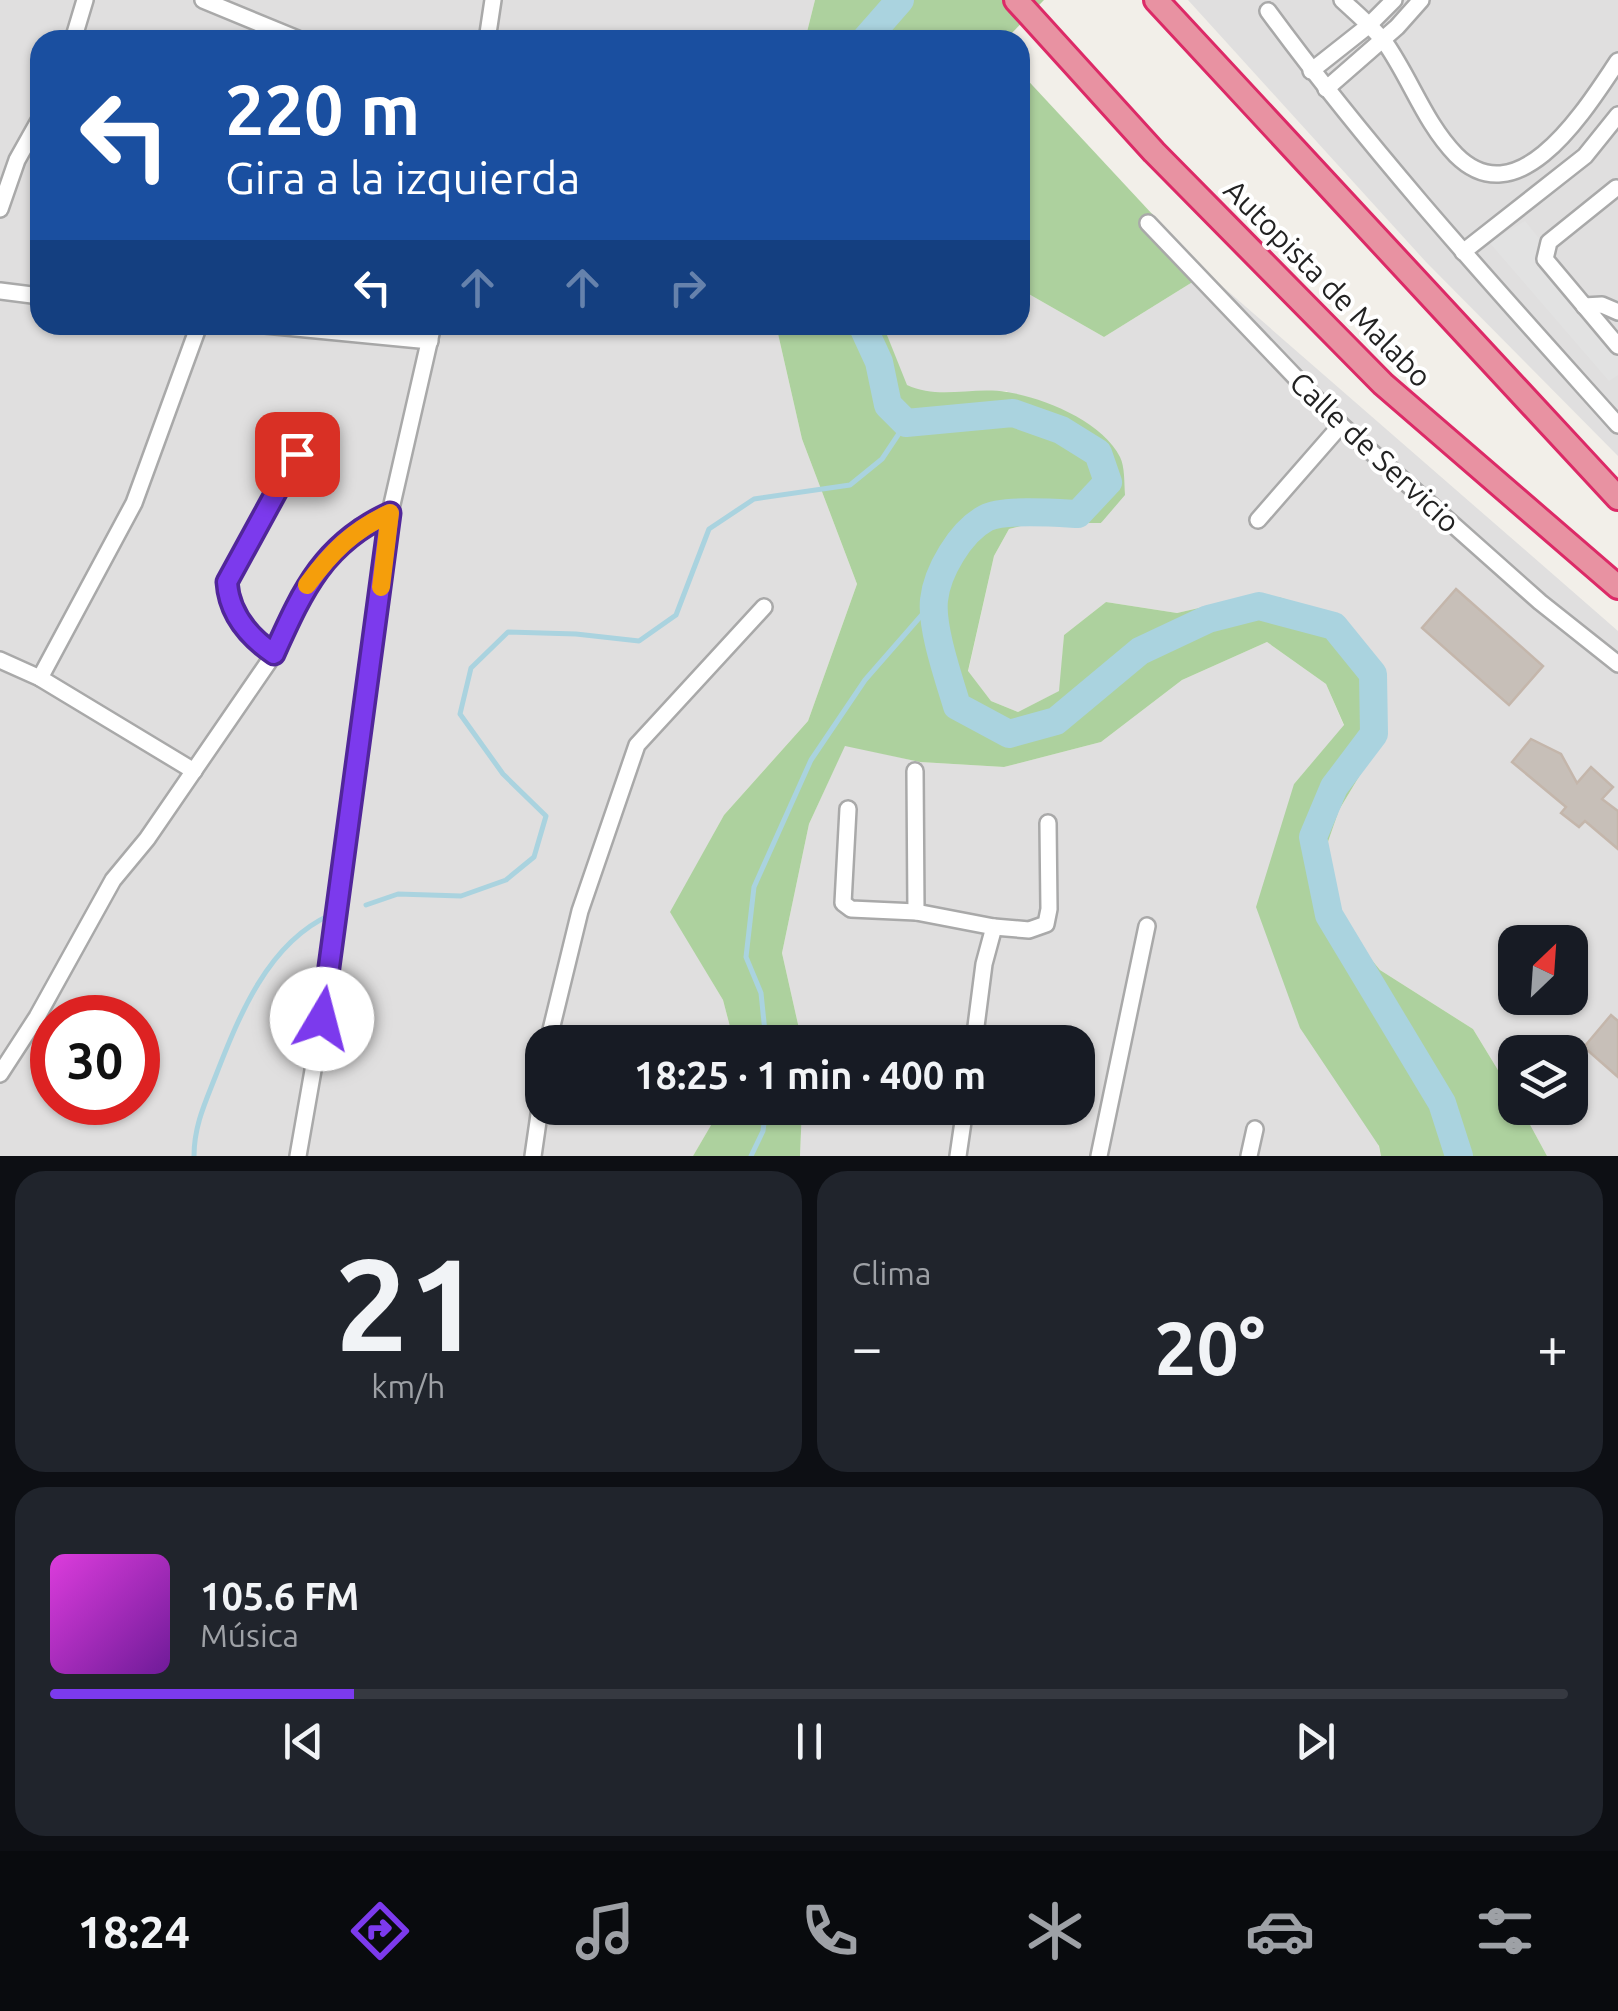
<!DOCTYPE html>
<html lang="es">
<meta charset="utf-8">
<style>
:root{--surface:#171b24;--page:#20242c;--text:#f1f3f6;--muted:#9ea1a6;--line:#363941;--accent:#7c3aed}
body{margin:0;font-family:Ubuntu,sans-serif;background:var(--page);color:var(--text);height:100vh;display:flex;flex-direction:column;font-size:38px;white-space:nowrap}
*{box-sizing:border-box;margin:0}
p{font-size:32px;color:var(--muted)}
.icon{flex:none;width:55px;height:55px;fill:none;stroke:currentColor;stroke-width:2;stroke-linecap:round;stroke-linejoin:round}
.map{position:relative;height:1156px;overflow:hidden}
.panel{display:flex;flex-direction:column;gap:15px;padding:15px;background:#0d0f14;flex:1}
.panel>*{flex:none}
.top-card{position:absolute;left:30px;top:30px;width:1000px;height:305px;border-radius:30px;box-shadow:0 2px 8px #0004;background:#1a4fa0;color:#fff;overflow:hidden}
.needle{width:65px;rotate:25deg}
.fabs{position:absolute;left:1498px;top:925px;display:grid;gap:20px}
.fabs a{display:grid;place-items:center;width:90px;height:90px;border-radius:20px;background:var(--surface);box-shadow:0 2px 8px #0004;font-size:50px}
.speed{position:absolute;left:30px;top:995px;display:flex;gap:20px;font-size:50px;font-weight:700;text-align:center}
.speed>*{display:grid;place-content:center;width:130px;height:130px;border-radius:50%;background:var(--surface);box-shadow:0 2px 8px #0004;line-height:1}
.speed .limit{border:15px solid #d22;background:#fff;color:#111}
.pin{position:absolute;display:grid;place-items:center;width:85px;height:85px;color:#fff;margin:-42px;border-radius:20px;box-shadow:0 5px 15px #0006}
.me{position:absolute;width:110px;margin:-55px;rotate:8deg;stroke-linejoin:round;filter:drop-shadow(0 0 8px #0008)}
.turn{display:flex;align-items:center;gap:35px;height:210px;padding:0 30px;font-size:45px}
.turn .icon{width:130px;height:130px;stroke-width:2.5}
.turn b{display:block;font-size:70px;line-height:85px}
.lanes{display:flex;align-items:center;height:95px;padding:0 30px;background:#0003;justify-content:center;gap:50px;direction:ltr}
.lanes .off{opacity:.35}
.big{font-size:75px;font-weight:600;line-height:1.1}
.panel .tile{flex:1;display:flex;flex-direction:column;justify-content:center;gap:15px;min-width:0;padding:0 35px;border-radius:30px;background:var(--page)}
.panel .dial{align-items:center;gap:0}
.dial b{font-size:130px;line-height:1}
.song{display:flex;align-items:center;gap:30px}
.cover{width:120px;height:120px;border-radius:15px;background:linear-gradient(135deg,hsl(300 70% 55%),hsl(280 70% 35%))}
.played{height:10px;border-radius:5px;background:linear-gradient(90deg,var(--accent) 20%,var(--line) 20%)}
.keys{display:flex;justify-content:space-around;direction:ltr}
.heat{display:flex;justify-content:space-between;align-items:center;font-size:55px;direction:ltr}
.panel .tiles{flex:1;display:grid;gap:15px;grid-template-columns:1fr 1fr}
.tile:last-child{grid-column:span 2}
.trip{position:absolute;left:525px;top:1025px;width:570px;height:100px;border-radius:30px;background:var(--surface);box-shadow:0 2px 8px #0004;font-weight:600;line-height:100px;text-align:center}
.tab-bar{display:flex;height:160px;justify-content:space-around;align-items:center;background:#090b0e;color:var(--muted)}
.tab-bar .icon{width:70px;height:70px}
.tab-bar .current{color:var(--accent)}
.tab-bar b{font-size:45px;color:var(--text)}
.map>svg:first-child{display:block}
.residential{fill:#e0dfdf;fill-rule:evenodd}
.forest{fill:#add19e}
.parking{fill:#e2e2e2}
.lines{fill:none;stroke-linecap:round;stroke-linejoin:round}
.stream{stroke:#aad3df;stroke-width:5}
.river{stroke:#aad3df;stroke-width:28}
.building{fill:#c7bfb8;stroke:#c4b6ab;stroke-width:2.5}
.minor-casing{stroke:#a9a9a9;stroke-width:20}
.highway-casing{stroke:#dc2a67;stroke-width:28}
.minor{stroke:#fff;stroke-width:15}
.highway{stroke:#e892a2;stroke-width:22}
.route-casing{stroke:#51269a;stroke-width:25}
.route{stroke:#7c3aed;stroke-width:18}
.slow{stroke:#f59e0b;stroke-width:18}
.labels{text-anchor:middle;dominant-baseline:central;stroke-width:8;stroke-linejoin:round;paint-order:stroke}
.street-label{font-size:30px;fill:#222;stroke:#fff}
</style>
<div class="map">
<svg width="1618" height="1156" viewBox="0 0 1618 1156">
<rect width="100%" height="100%" fill="#f2efe9"/>
<!-- residential -->
<g class="residential">
<path d="M0,0H815L805,40H40V325H776L802,439L857,584L808,721L724,815L671,912L723,1000L734,1042H542V1108H721L693,1156H0ZM52,1018H138V1102H52Z"/>
<path d="M1188,0H1618V456L1426,262Z"/>
<path d="M1207,273L1618,631V1156H1547L1521,1108H1570V1052H1515V1098L1473,1029L1380,970L1335,915L1321,862L1339,810L1387,730L1384,667L1238,599L1177,613L1106,602L1064,635L1060,691L1018,712L991,701L968,672L994,556L1009,529L1033,523H1102L1007,391L924,393L906,385L883,325H1020V289L1104,337ZM1515,942H1570V998H1515Z"/>
<path d="M1267,642L1326,684L1344,726L1294,784L1381,1156H800L802,1108H1078V1042H802L782,953L809,824L845,745L920,762L1004,767L1101,742L1182,680Z"/>
</g>
<!-- forest -->
<g class="forest">
<path d="M815,0H1044L1005,40H805Z"/>
<path d="M1020,72L1207,273L1104,337L1020,289Z"/>
<path d="M776,325H883L907,385C939,400 973,386 1007,392C1045,398 1103,422 1120,457C1125,467 1124,483 1125,495L1101,523H1033L1009,529L994,556L968,671L991,701L1018,712L1059,691L1064,635L1106,602L1177,613L1238,599L1279,597L1331,615L1384,667L1387,730L1339,810L1321,862L1335,915L1380,970L1473,1029L1515,1098V1108H1521L1547,1156H1381L1379,1146L1300,1028L1256,907L1294,784L1344,725L1326,684L1267,642L1182,680L1101,742L1004,767L920,762L845,746L809,824L782,953L802,1042H734L723,1000L670,912L724,815L808,721L857,584L802,439Z"/>
<path d="M721,1108H802L800,1156H693Z"/>
</g>
<!-- parking -->
<path class="parking" d="M1525,221L1618,336V375L1609,381L1489,242Z"/>
<g class="lines">
<!-- stream -->
<g class="stream">
<path d="M366,905L398,894L461,896L506,880L534,857L546,816L503,774L460,714L471,668L508,632L576,634L639,641L676,615L709,529L754,499L850,485L882,459L906,423"/>
<path d="M766,1042L761,993L746,957L754,887L811,760L865,680L934,601"/>
<path d="M194,1156C194,1126 205,1103 216,1075C239,1016 268,943 330,915"/>
<path d="M751,1156L763,1131L766,1108"/>
</g>
<!-- river -->
<g class="river">
<path d="M865,40L900,0"/>
<path d="M862,325L879,362L888,405L906,423L1013,413L1061,430L1098,453L1108,482L1078,514C1058,513 1003,509 986,518C960,532 937,572 934,600C931,628 949,679 957,706L1009,734L1056,721L1140,651L1208,619L1259,606L1334,626L1373,674L1374,734L1334,787L1313,837L1329,915L1442,1103L1459,1156"/>
</g>
</g>
<!-- building -->
<g class="building">
<path d="M1456,589L1543,666L1509,705L1422,628Z"/>
<path d="M1531,739L1561,754L1577,783L1591,767L1613,787L1602,799L1618,811V849L1585,821L1579,827L1561,813L1566,807L1512,762Z"/>
<path d="M1611,1015L1618,1021V1077L1584,1047Z"/>
</g>
<g class="lines">
<!-- minor casing -->
<g class="minor-casing">
<g id="minor">
<path d="M203,0L300,40"/>
<path d="M1342,0C1357,14 1374,28 1386,44C1411,80 1425,123 1456,155C1520,219 1588,105 1618,61"/>
<path d="M1268,11C1375,157 1497,290 1618,425"/>
<path d="M73,40L85,0"/>
<path d="M487,40L493,0"/>
<path d="M1311,71L1368,26L1394,0"/>
<path d="M1326,89L1397,27L1421,0"/>
<path d="M1616,188L1549,242L1545,259L1618,346"/>
<path d="M0,209L17,160L40,119"/>
<path d="M1148,223L1341,425L1540,602L1618,664"/>
<path d="M1463,252L1585,156L1618,115"/>
<path d="M0,291L40,296"/>
<path d="M1584,306L1602,305L1618,312"/>
<path d="M265,325L430,341"/>
<path d="M1258,520L1341,425"/>
<path d="M274,654C249,637 229,613 227,582L297,454"/>
<path d="M0,660L40,678L194,771"/>
<path d="M40,678L134,503L199,325"/>
<path d="M915,771L916,912"/>
<path d="M848,809L843,903L851,909L916,912L994,927L984,964L974,1042"/>
<path d="M994,927L1029,930L1046,924L1049,909L1048,823"/>
<path d="M548,1042L580,911L637,745L764,607"/>
<path d="M0,1074L37,1017L113,880L147,839L274,654L301,594L322,564L360,527L390,513"/>
<path d="M298,1156L322,1019L390,513L433,325"/>
<path d="M533,1156L542,1094"/>
<path d="M958,1156L965,1108"/>
<path d="M1099,1156L1147,926"/>
<path d="M1249,1156L1255,1129"/>
</g>
</g>
<!-- highway casing -->
<g class="highway-casing">
<g id="highway">
<path d="M1016,0L1154,152L1383,384L1618,587"/>
<path d="M1156,0L1618,498"/>
</g>
</g>
<!-- minor -->
<use href="#minor" class="minor"/>
<!-- highway -->
<use href="#highway" class="highway"/>
</g>
<g class="lines">
<!-- route casing -->
<g class="route-casing">
<path id="route" d="M297,454L227,582C229,613 249,637 274,654C303,590 323,544 390,513L322,1019"/>
</g>
<!-- route -->
<use href="#route" class="route"/>
<!-- slow -->
<path class="slow" d="M307,585C331,552 353,530 390,513L381,587"/>
</g>
<g class="labels">
<!-- street labels -->
<g class="street-label">
<text transform="translate(1328 283) rotate(45)">Autopista de Malabo</text>
<text transform="translate(1375 452) rotate(43)">Calle de Servicio</text>
</g>
</g>
</svg>
<div class="fabs">
<a><svg class="needle" viewBox="-14 -14 28 28"><path d="M0-13l5 13h-10z" fill="#e53935"/><path d="M0 13l5-13h-10z" fill="#9ea1a6"/></svg></a>
<a><svg class="icon" aria-label="layers" viewBox="0 0 24 24"><path d="M12 4l9 5-9 5-9-5zM3 14l9 5 9-5"/></svg></a>
</div>
<div class="speed"><div class="limit">30</div></div>
<div class="pin" style="left:297px;top:454px;background:#d93025"><svg class="icon" aria-label="arrive" viewBox="0 0 24 24"><path d="M6 21V4h12l-3 4 3 4H6"/></svg></div>
<svg class="me" style="left:322px;top:1019px" viewBox="-20 -20 40 40"><circle r="19" fill="#fff"/><path d="M0-13L10 11 0 6-10 11z" fill="#7c3aed"/></svg>
<div class="trip">18:25 · 1 min · 400 m</div>
<div class="top-card">
<div class="turn"><svg class="icon" aria-label="left" viewBox="0 0 24 24"><path d="M17 20v-9H6M10 6l-5 5 5 5"/></svg><div><b>220 m</b>Gira a la izquierda</div></div>
<div class="lanes"><svg class="icon" aria-label="left" viewBox="0 0 24 24"><path d="M17 20v-9H6M10 6l-5 5 5 5"/></svg><svg class="icon off" aria-label="ahead" viewBox="0 0 24 24"><path d="M12 20V5M6 11l6-6 6 6"/></svg><svg class="icon off" aria-label="ahead" viewBox="0 0 24 24"><path d="M12 20V5M6 11l6-6 6 6"/></svg><svg class="icon off" aria-label="right" viewBox="0 0 24 24"><path d="M7 20v-9h11M14 6l5 5-5 5"/></svg></div>
</div>
</div>
<section class="panel">
<div class="tiles">
<div class="tile dial"><b>21</b><p>km/h</p></div>
<div class="tile"><p>Clima</p>
<div class="heat"><a>−</a><b class="big">20°</b><a>+</a></div>
</div>
<div class="tile">
<div class="song"><i class="cover"></i><div><b>105.6 FM</b><p>Música</p></div></div>
<div class="played"></div>
<div class="keys"><svg class="icon" aria-label="previous" viewBox="0 0 24 24"><path d="M18 5L8 12l10 7zM5 5v14"/></svg><svg class="icon" aria-label="pause" viewBox="0 0 24 24"><path d="M8 5v14M16 5v14"/></svg><svg class="icon" aria-label="next" viewBox="0 0 24 24"><path d="M6 5l10 7-10 7zM19 5v14"/></svg></div>
</div>
</div>
</section>
<nav class="tab-bar">
<b>18:24</b>
<svg class="icon current" aria-label="directions" viewBox="0 0 24 24"><path d="M12 3l9 9-9 9-9-9zM9 14v-3h6M13 9l2 2-2 2"/></svg>
<svg class="icon" aria-label="music" viewBox="0 0 24 24"><path d="M9 18V5l10-2v13"/><circle cx="6" cy="18" r="3"/><circle cx="16" cy="16" r="3"/></svg>
<svg class="icon" aria-label="phone" viewBox="0 0 24 24"><path d="M5 4h4l2 5-3 2q2 4 5 5l2-3 5 2v4C11 20 4 13 5 4z"/></svg>
<svg class="icon" aria-label="climate" viewBox="0 0 24 24"><path d="M12 3v18M4 7l16 10M4 17L20 7"/></svg>
<svg class="icon" aria-label="car" viewBox="0 0 24 24"><path d="M5 17H2v-5l4-1 3-4h7l3 4 3 1v5h-3M9 17h6M6 11h13"/><circle cx="7" cy="17" r="2"/><circle cx="17" cy="17" r="2"/></svg>
<svg class="icon" aria-label="filters" viewBox="0 0 24 24"><path d="M4 7h16M4 17h16"/><circle cx="9" cy="7" r="2"/><circle cx="15" cy="17" r="2"/></svg>
</nav>
